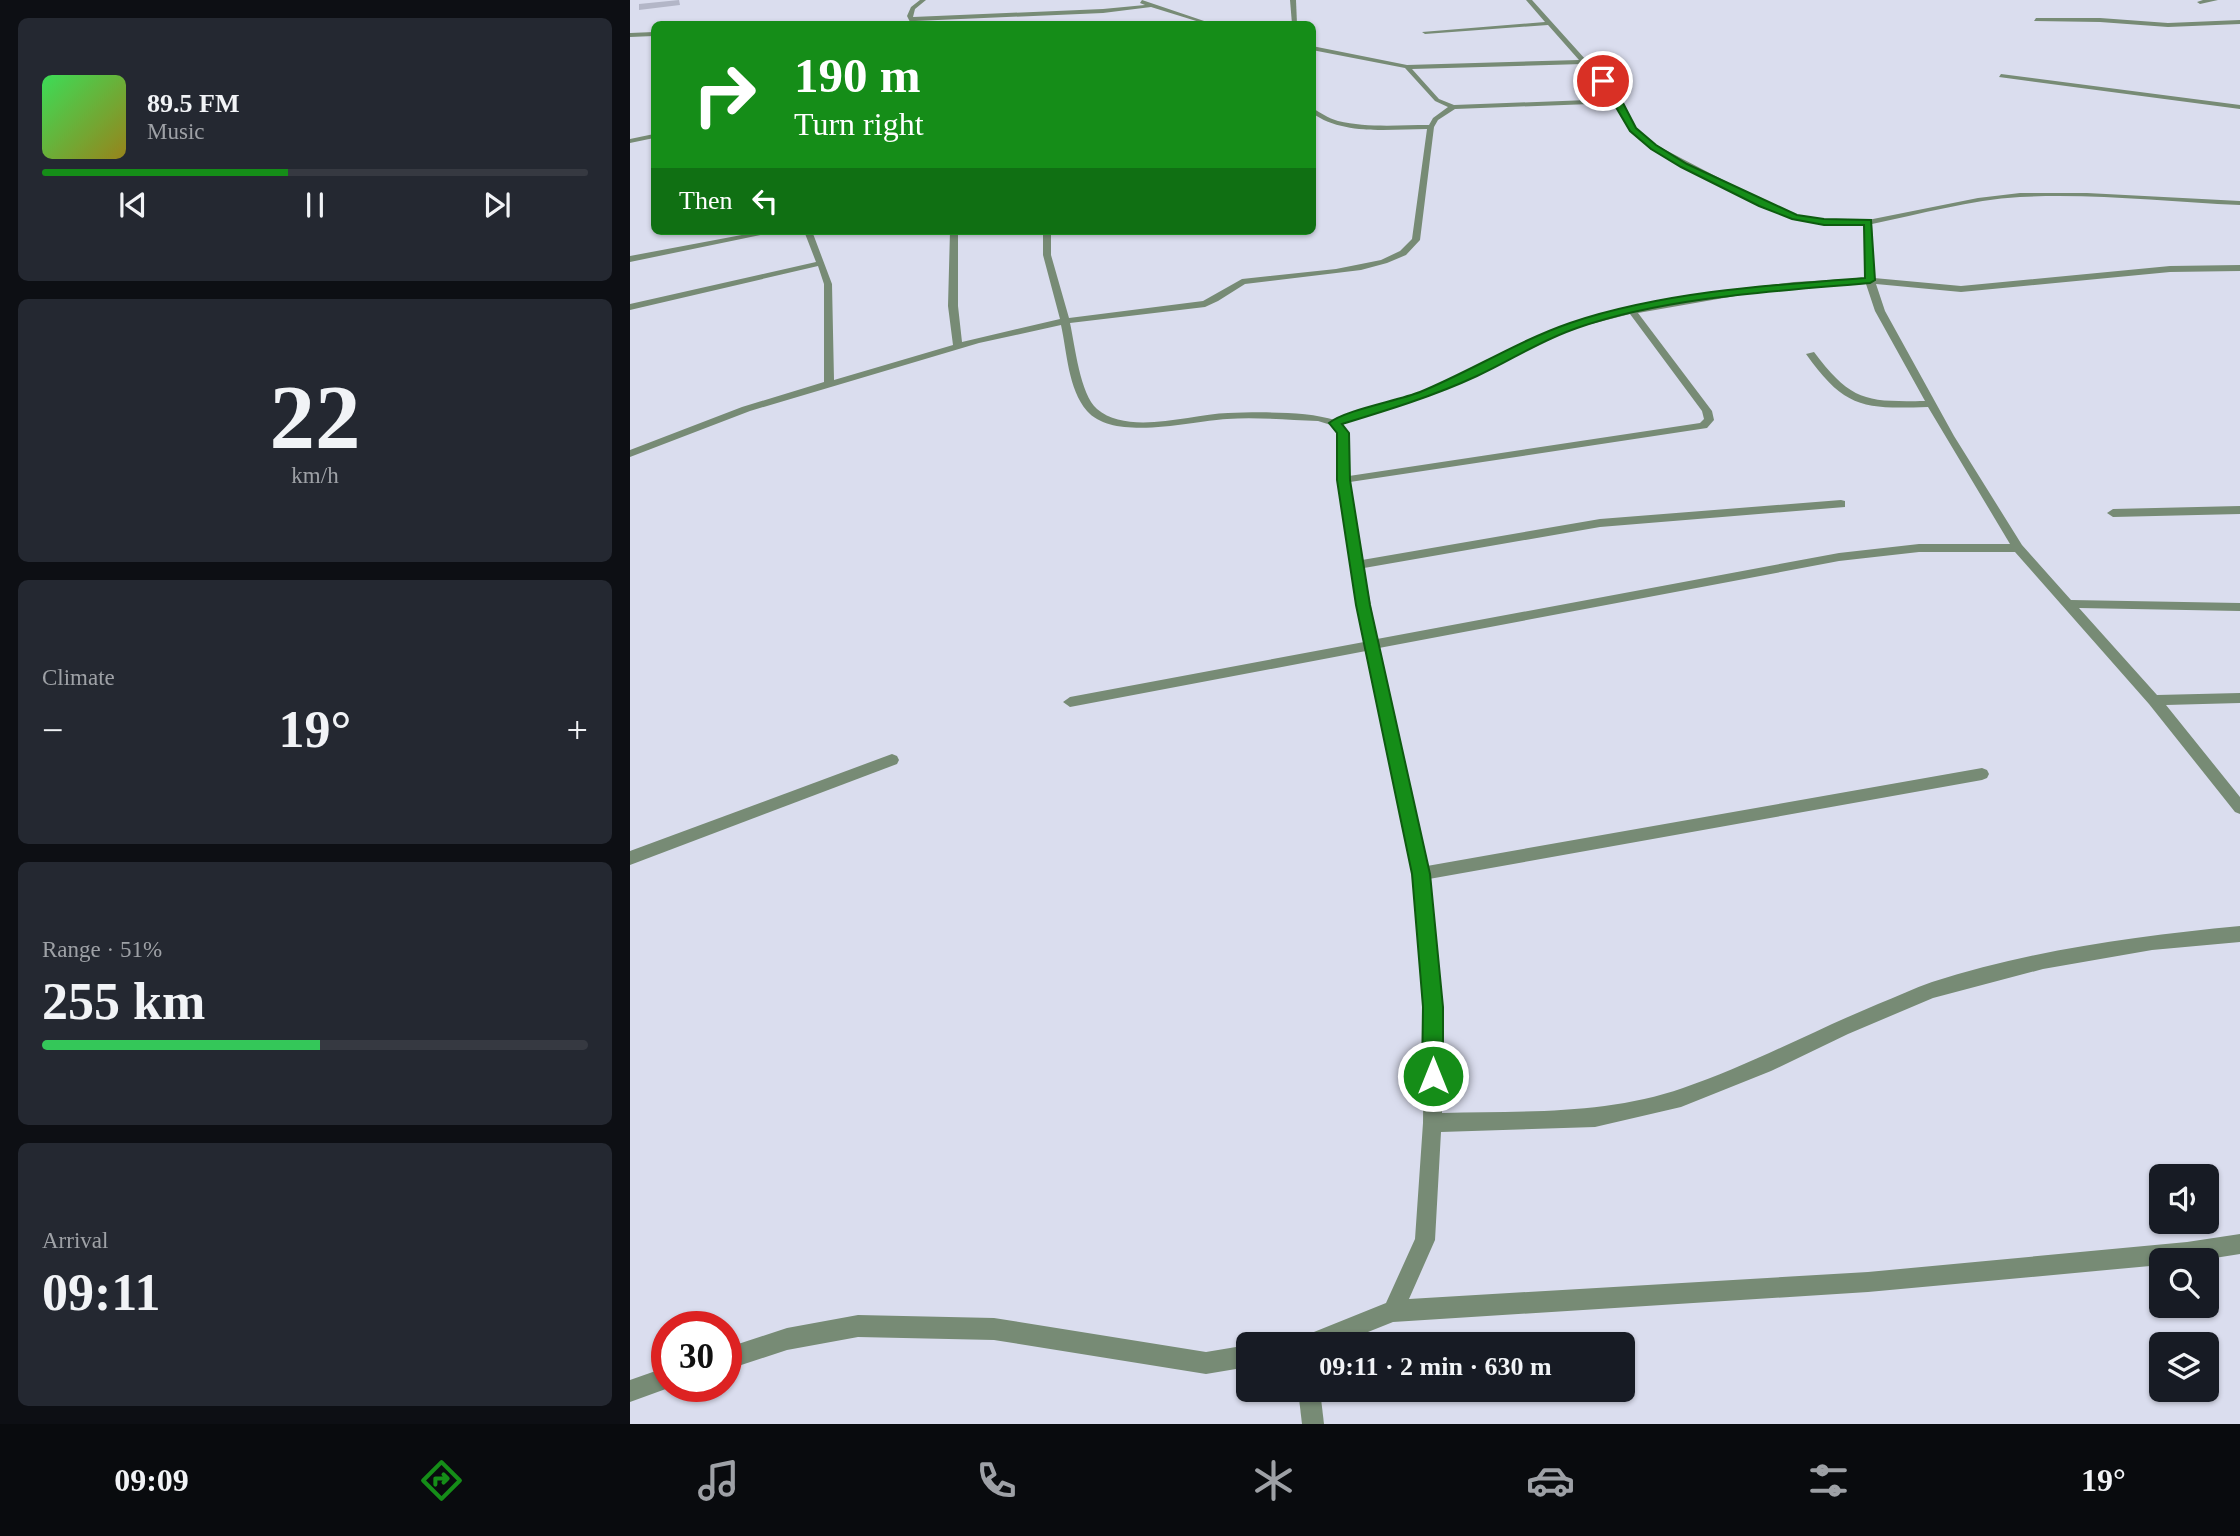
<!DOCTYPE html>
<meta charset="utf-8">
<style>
:root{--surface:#171b24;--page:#242831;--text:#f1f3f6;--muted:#9ea1a6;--line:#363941;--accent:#158d18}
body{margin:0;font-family:"Times New Roman",serif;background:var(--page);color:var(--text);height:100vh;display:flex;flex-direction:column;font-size:26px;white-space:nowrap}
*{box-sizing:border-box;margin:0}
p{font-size:23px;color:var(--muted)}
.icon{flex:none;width:38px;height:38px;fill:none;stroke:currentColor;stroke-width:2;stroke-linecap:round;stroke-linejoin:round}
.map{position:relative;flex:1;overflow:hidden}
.side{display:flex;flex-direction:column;gap:18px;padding:18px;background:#0d0f14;width:630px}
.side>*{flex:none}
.guide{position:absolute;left:21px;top:21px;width:665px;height:214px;border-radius:10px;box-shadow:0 2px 5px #0004;background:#158d18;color:#fff;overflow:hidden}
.tools{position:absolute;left:1519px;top:1164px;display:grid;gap:14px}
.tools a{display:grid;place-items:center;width:70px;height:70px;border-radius:10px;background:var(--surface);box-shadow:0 2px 5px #0004;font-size:35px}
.speed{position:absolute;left:21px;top:1311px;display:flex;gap:14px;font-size:35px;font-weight:700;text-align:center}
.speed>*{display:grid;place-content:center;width:91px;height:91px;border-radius:50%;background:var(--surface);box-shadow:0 2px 5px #0004;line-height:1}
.speed .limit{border:10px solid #d22;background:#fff;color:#111}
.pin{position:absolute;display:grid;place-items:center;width:60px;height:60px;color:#fff;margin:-30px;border:4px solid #fff;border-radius:50%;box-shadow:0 2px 7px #0007}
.me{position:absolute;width:77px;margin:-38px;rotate:0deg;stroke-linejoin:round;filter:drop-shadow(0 0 5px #0008)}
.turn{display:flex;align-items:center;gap:24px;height:147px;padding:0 28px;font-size:32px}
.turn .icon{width:91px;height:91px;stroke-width:2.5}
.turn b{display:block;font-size:49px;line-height:60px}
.then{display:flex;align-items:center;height:66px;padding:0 28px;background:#0003;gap:14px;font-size:26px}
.big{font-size:52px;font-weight:700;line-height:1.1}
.side .tile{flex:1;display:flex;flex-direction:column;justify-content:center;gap:10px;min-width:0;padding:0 24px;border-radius:10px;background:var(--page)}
.side .dial{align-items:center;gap:0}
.dial b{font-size:91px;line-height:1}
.song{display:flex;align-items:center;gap:21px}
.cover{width:84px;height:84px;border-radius:10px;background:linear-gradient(135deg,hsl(130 70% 55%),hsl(50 70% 35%))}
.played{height:7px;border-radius:4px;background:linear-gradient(90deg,var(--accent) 45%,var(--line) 45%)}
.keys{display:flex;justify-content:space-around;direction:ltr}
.heat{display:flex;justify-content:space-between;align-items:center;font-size:38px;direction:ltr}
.charge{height:10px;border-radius:5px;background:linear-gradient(90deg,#34c759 51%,var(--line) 0)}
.trip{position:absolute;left:606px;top:1332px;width:399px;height:70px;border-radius:10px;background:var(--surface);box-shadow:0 2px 5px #0004;font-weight:700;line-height:70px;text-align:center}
.tab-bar{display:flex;height:112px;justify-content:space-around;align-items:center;background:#090b0e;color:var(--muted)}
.tab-bar .icon{width:49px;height:49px}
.tab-bar .current{color:var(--accent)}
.tab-bar b{font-size:32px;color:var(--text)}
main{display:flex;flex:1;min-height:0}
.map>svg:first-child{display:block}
.building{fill:#b3b6c7}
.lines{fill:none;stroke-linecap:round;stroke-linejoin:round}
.lane{fill:#778b75;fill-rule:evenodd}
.street{fill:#778b75;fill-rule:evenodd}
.route{fill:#158d18;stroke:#0e5c10;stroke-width:2}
</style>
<main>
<section class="side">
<div class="tile">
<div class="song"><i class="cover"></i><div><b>89.5 FM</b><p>Music</p></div></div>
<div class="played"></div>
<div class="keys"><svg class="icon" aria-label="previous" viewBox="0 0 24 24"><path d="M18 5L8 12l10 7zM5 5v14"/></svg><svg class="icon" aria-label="pause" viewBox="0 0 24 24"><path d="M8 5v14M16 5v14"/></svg><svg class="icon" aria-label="next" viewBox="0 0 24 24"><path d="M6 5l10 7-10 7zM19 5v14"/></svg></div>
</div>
<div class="tile dial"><b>22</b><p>km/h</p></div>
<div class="tile"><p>Climate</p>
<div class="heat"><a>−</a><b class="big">19°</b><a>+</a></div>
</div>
<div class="tile"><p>Range · 51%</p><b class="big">255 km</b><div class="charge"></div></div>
<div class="tile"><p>Arrival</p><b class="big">09:11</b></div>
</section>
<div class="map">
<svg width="1610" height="1424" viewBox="0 0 1610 1424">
<rect width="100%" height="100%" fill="#daddee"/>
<!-- building -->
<path class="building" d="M49,0L50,5L9,10V4Z"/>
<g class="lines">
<!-- lane -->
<path class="lane" d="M24,32V36L0,37V33Z"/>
<!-- street -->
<g class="street">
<path d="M290,0H296L285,9L283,17L473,9L515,5L510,3L512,0L583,24H576L521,7L473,13L285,21V24H281L277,16L281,7Z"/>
<path d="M660,0H666L667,24H662Z"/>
<path d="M896,0H902L956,60L959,61V63L991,100L1006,128L1026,145L1135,202L1167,215L1194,220H1238L1348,198L1390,193H1457L1610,201V205C1537,202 1463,193 1390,197C1340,200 1291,214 1242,224L1244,278L1331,286L1540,266L1610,265V271L1540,272L1331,292L1246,284L1255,311L1324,436L1392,545L1441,600L1610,603V611L1449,608L1527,695L1610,693V703L1536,705L1610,797V814L1605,812L1519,704L1385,552H1289L1209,561L749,648L797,866L1352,768L1357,770L1359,774L1357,778L1352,780L799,879L812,1007V1113C892,1111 976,1115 1053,1088C1120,1065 1183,1031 1248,1004C1266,997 1284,988 1302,982C1402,950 1506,936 1610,926V942L1522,950L1413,969L1303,998L1218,1034L1141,1071L1051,1107L965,1127L811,1132L805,1240L779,1299L1238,1272L1557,1242L1610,1234V1254L1572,1260H1531V1265L1238,1292L763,1322L708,1344H671L674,1336L756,1303L785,1239L793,1123L794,1007L783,874L736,651L440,707L433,702L440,697L734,642L727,605L708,480V433L701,425L688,421C658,420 627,417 597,419C562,421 484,442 457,411C438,389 437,352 431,325L349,343L120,411L0,457V450L112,407L194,382V284L188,266L0,310V304L186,262L174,231H182L202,284L204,380L323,345L318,306L320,231H328V306L332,342L430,319L413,255V231H421V255L439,318L573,301L612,279L706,269L751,260L770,251L782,239L797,129C761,129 714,136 682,113V108C691,113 698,118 708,121C737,128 769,125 799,125L803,118L818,107L805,101L775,68L682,50V46L777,65L949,60L918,25L795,34L792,32L915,22ZM953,64L984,99L824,105L809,99L782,69ZM987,103L1001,130L1020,149L1129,206L1165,219L1194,224H1234L1236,278L1164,282L1092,291L1020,304L946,322L905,337L807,386L705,420C677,411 628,412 598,413C561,414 499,436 467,409C450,394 445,346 440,323L575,307L588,301L615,284L731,270L757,263L776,255L790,240L804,127L808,120L825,109ZM1236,284L1245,311L1295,401C1235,402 1221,401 1184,352L1176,354C1215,409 1234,409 1298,407L1380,544H1289L1209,553L747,639L734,568L970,527L1215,507V501L1211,500L970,519L732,560L720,482L1077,428L1084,420L1082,411L1008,313L1128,292ZM1000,314L1072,411L1074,419L1070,423L719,476L718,433L712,424L814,390L938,330Z"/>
<path d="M1573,0H1588L1570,4L1567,2Z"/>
<path d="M1406,18H1470L1538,23L1610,20V24L1538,27L1470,22L1404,21Z"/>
<path d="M1371,74L1610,105V109L1369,77Z"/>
<path d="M24,134V138L0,143V139Z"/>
<path d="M133,231H150L0,262V256Z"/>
<path d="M1610,506V514L1483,517L1477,513L1483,509Z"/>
<path d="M262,754L267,756L269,760L267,764L0,865V851Z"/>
<path d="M228,1315L364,1318L576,1352L618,1345V1367L576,1374L364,1340L228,1337L157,1350L96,1370V1348L157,1328Z"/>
<path d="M37,1367V1386H44L0,1402V1380Z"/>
<path d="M668,1390H690L694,1424H672Z"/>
</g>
</g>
<!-- route -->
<path class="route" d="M970,80H975L992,101L1006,128L1026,145L1057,164L1167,215L1194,219L1241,220L1245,280L1240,283C1147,291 1035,297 947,328C909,341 882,360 847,376C804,396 758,410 712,424L719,433L720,480L740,605L800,874L813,1007V1076L810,1084L803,1087L795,1084L792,1076L793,1007L782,874L726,605L707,480V433L699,423C715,410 767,401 790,392C841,371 888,341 940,323C1032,292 1139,285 1235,278L1234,225H1194L1162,219L1129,206L1051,167L1021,149L1000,131Z"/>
</svg>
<div class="tools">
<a><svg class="icon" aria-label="sound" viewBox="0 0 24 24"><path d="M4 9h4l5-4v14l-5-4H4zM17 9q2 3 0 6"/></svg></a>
<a><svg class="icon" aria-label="search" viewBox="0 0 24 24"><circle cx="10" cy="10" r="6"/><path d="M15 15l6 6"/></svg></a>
<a><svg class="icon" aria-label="layers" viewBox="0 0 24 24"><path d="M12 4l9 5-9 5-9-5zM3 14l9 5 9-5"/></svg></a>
</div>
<div class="speed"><div class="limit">30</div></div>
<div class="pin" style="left:973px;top:81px;background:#d93025"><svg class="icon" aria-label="arrive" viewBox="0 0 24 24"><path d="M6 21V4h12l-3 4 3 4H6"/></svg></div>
<svg class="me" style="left:803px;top:1076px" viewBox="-20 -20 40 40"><circle r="17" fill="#158d18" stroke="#fff" stroke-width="3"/><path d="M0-11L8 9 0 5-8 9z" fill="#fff"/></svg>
<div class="trip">09:11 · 2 min · 630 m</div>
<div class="guide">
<div class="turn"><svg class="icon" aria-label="right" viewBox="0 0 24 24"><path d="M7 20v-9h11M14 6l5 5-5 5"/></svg><div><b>190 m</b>Turn right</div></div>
<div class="then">Then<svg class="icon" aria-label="left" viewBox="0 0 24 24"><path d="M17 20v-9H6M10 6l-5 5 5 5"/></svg></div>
</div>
</div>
</main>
<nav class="tab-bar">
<b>09:09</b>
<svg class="icon current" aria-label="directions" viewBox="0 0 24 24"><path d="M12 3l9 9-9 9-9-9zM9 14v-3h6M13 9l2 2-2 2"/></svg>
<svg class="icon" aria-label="music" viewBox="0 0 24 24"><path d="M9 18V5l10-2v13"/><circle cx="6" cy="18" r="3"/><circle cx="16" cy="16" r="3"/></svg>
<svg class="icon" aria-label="phone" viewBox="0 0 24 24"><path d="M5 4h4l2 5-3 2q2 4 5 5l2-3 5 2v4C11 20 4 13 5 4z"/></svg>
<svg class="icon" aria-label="climate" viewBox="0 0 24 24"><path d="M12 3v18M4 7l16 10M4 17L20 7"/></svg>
<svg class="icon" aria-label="car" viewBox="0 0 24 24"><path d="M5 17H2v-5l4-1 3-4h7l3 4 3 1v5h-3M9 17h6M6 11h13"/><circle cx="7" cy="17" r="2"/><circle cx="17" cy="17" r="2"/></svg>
<svg class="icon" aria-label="filters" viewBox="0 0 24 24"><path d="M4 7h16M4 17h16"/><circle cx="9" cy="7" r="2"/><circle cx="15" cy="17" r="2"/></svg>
<b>19°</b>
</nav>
